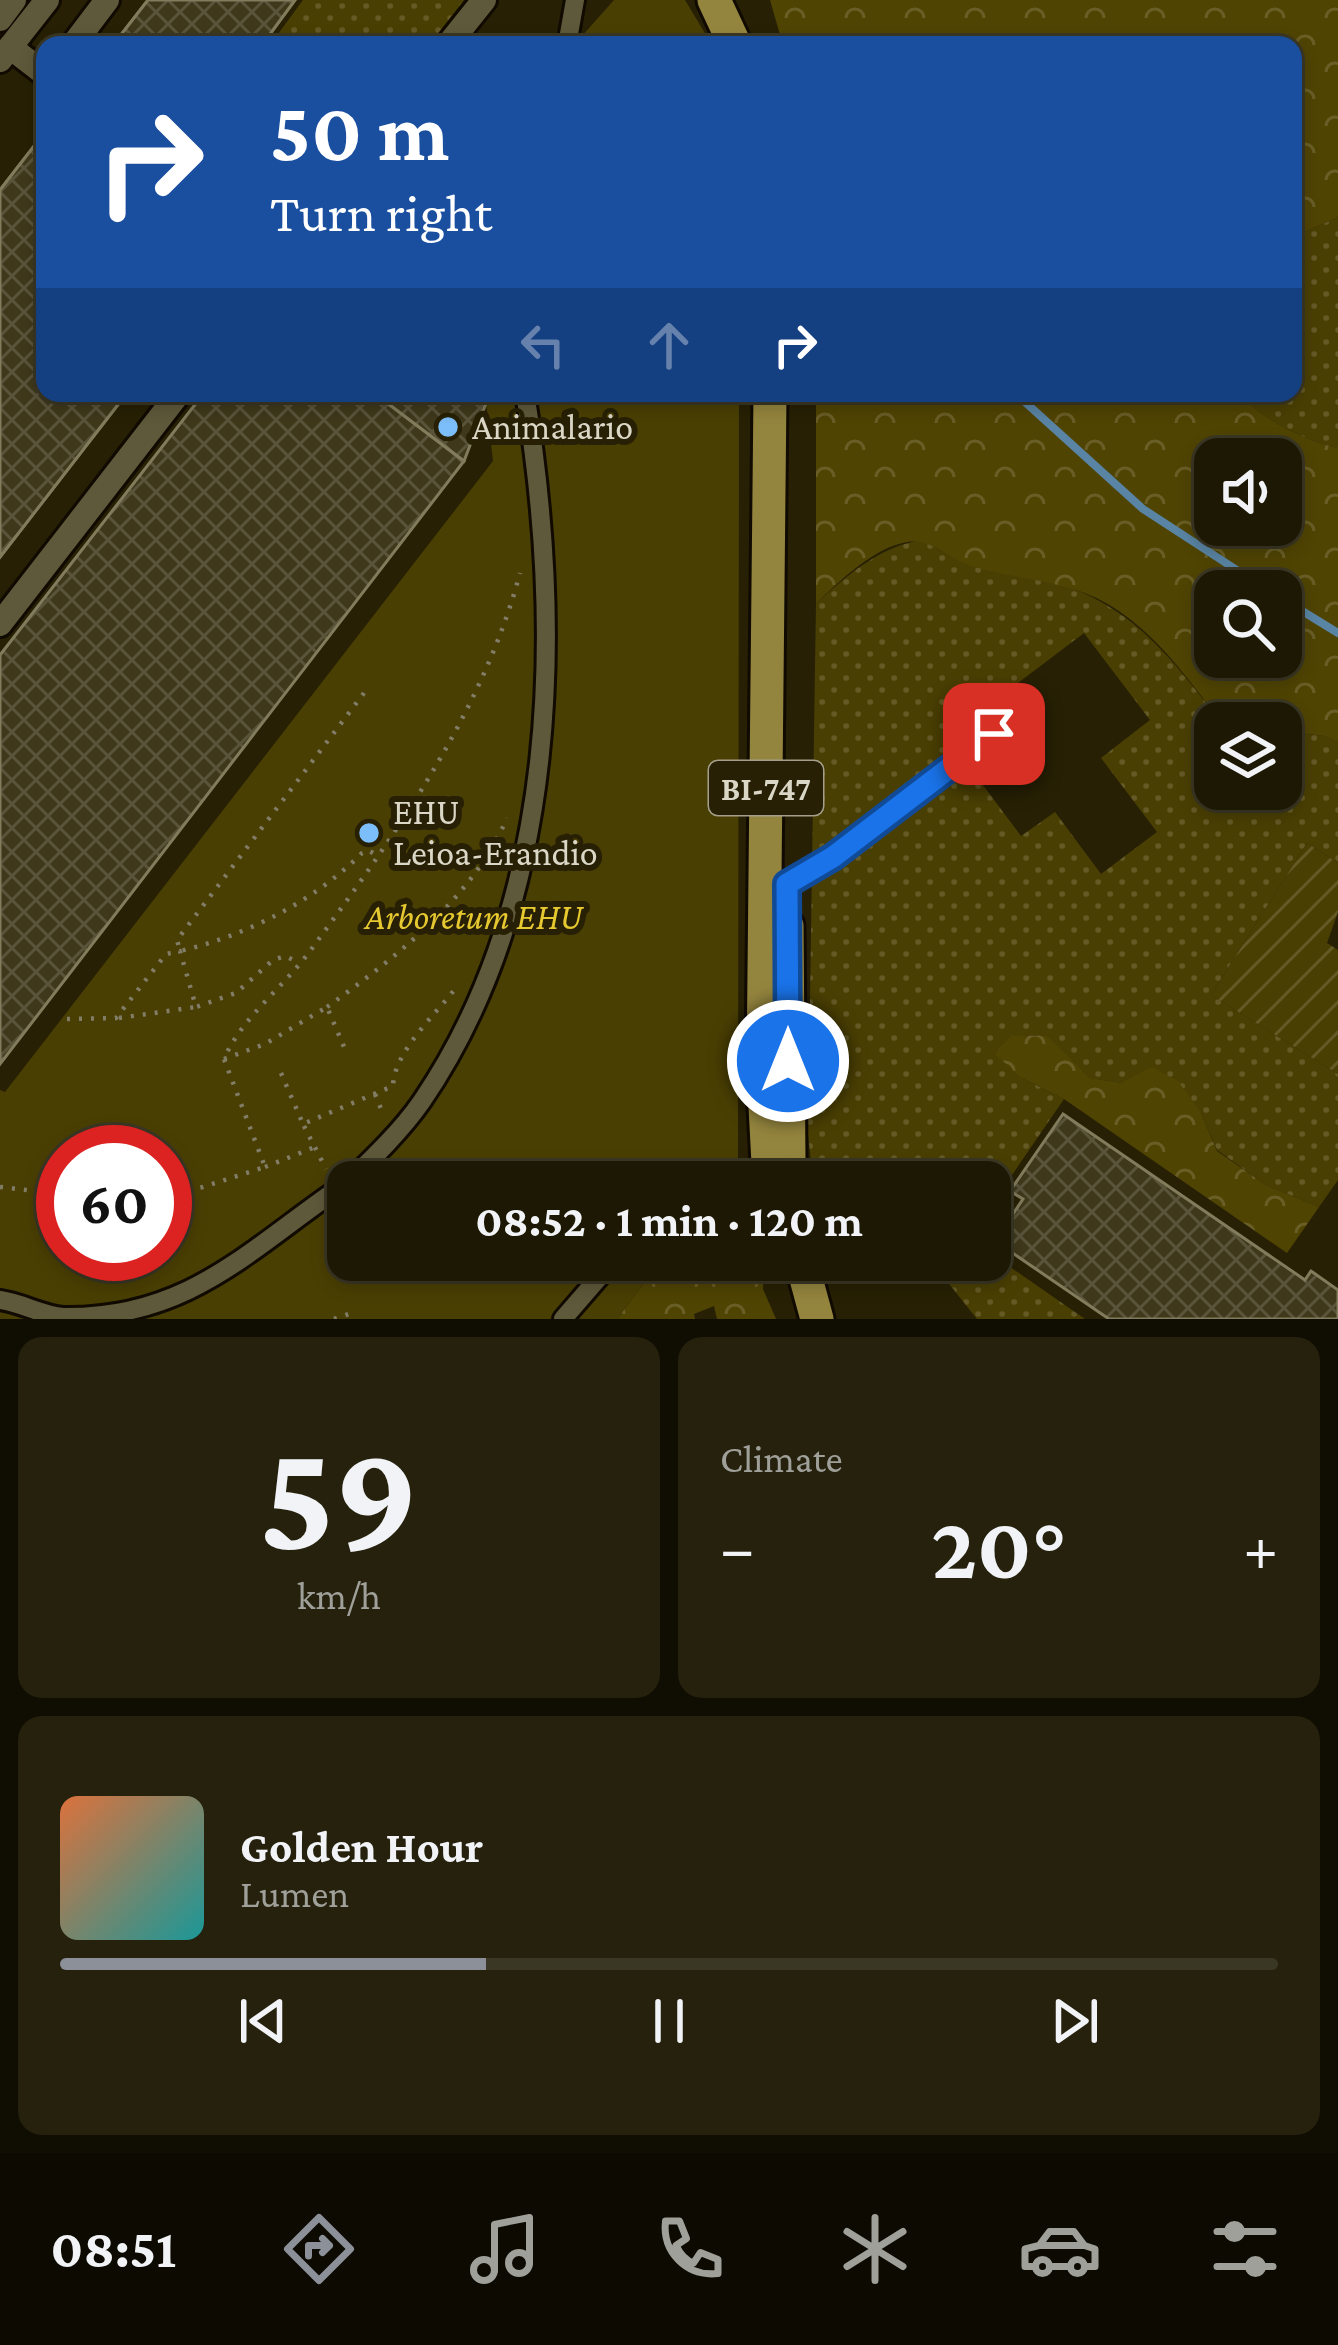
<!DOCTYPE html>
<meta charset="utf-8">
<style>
:root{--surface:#1d1803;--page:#25210d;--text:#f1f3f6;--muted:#a0a09a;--line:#3b3725;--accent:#8c9099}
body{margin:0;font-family:"Crimson Pro",serif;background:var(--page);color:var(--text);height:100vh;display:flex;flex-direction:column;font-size:45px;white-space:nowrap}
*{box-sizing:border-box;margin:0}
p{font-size:39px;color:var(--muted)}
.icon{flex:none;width:66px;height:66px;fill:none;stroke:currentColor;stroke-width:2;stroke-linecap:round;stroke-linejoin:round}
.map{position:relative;height:1319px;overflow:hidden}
.panel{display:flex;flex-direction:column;gap:18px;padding:18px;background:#100d02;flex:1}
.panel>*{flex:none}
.guide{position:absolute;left:36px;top:36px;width:1266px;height:366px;border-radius:24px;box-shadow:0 6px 18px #0003,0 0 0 3px var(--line);background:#1a4fa0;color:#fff;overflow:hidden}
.fabs{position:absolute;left:1194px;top:438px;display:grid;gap:24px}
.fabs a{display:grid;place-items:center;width:108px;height:108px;border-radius:24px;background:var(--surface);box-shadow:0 6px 18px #0003,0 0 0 3px var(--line);font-size:60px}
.speed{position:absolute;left:36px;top:1125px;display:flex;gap:24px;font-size:60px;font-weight:700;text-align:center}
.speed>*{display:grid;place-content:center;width:156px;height:156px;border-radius:50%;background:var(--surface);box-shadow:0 6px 18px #0003,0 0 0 3px var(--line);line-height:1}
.speed .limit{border:18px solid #d22;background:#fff;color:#111}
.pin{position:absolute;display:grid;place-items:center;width:102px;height:102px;color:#fff;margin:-51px;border-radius:24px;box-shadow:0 6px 18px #0006}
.me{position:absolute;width:132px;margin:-66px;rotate:0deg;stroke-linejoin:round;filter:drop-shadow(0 0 9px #0008)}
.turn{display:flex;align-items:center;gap:42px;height:252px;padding:0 36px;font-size:54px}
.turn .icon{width:156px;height:156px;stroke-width:2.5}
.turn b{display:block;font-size:84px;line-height:102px}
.lanes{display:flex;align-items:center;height:114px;padding:0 36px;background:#0003;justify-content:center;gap:60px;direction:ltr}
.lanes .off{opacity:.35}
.big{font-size:90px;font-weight:700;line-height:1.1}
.panel .card{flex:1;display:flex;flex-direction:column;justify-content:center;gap:18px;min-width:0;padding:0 42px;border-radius:24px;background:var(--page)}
.panel .dial{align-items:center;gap:0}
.dial b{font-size:156px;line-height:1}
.song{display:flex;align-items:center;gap:36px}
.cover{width:144px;height:144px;border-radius:18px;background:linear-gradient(135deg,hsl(20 70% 55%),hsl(180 70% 35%))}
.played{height:12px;border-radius:6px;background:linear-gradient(90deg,var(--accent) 35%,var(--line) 35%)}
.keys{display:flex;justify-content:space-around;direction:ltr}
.heat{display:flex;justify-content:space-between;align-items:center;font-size:66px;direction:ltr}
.panel .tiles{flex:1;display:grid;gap:18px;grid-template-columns:1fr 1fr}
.card:last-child{grid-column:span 2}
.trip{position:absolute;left:327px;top:1161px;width:684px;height:120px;border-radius:24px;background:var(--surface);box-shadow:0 6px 18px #0003,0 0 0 3px var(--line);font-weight:700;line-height:120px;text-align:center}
.menu{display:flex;height:192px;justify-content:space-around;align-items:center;background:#0c0a01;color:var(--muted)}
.menu .icon{width:84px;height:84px}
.menu .current{color:var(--accent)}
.menu b{font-size:54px;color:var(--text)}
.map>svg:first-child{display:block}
.grass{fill:url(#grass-dots);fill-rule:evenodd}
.forest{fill:url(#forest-crowns);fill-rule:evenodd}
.park{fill:#4a3f03;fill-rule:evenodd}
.garden{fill:url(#garden-furrows)}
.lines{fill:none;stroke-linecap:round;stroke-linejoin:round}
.stream{stroke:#5984a3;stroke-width:8}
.building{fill:url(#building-cross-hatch);stroke:#827b5c;stroke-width:3}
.service-casing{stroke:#100a00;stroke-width:18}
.pedestrian-casing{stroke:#100a00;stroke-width:24}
.minor-casing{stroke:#100a00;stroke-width:30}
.primary-casing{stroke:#100a00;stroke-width:39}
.path{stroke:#827d67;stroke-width:4.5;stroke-dasharray:3 9;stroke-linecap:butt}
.service{stroke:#5f593b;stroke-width:12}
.pedestrian{stroke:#5f593b;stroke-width:18}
.minor{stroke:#5f593b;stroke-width:24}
.primary{stroke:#94853e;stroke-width:33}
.route-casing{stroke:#114b97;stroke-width:30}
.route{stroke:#1a73e8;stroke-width:21}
.poi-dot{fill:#7cbef9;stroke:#272004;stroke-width:4.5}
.labels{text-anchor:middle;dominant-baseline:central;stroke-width:12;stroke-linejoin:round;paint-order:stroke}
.shield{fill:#272004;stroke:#a5a08c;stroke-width:3}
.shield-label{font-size:33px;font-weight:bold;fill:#dbd7c7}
.poi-label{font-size:36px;fill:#dbd7c7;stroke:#272004;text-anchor:start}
.park-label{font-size:36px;font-style:italic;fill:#e6c831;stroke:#272004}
</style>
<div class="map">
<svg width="1338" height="1319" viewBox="0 0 1338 1319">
<defs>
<pattern id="grass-dots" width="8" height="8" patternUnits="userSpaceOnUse" patternTransform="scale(3)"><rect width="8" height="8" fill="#4a3f03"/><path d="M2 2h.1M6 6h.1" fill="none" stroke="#645a26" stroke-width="1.8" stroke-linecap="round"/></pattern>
<pattern id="forest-crowns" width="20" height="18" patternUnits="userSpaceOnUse" patternTransform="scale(3)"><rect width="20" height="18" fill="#504403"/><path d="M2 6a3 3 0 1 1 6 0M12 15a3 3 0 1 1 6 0" fill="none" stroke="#695e26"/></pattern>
<pattern id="garden-furrows" width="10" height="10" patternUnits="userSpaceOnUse" patternTransform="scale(3)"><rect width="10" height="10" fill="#4a3f03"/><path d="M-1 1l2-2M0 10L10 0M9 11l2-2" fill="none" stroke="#645a26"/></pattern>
<pattern id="building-cross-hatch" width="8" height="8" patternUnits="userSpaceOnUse" patternTransform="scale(3)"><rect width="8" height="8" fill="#3f381b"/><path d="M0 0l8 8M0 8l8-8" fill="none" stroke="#5a543b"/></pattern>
</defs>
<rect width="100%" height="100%" fill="#272004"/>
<!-- grass -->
<g class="grass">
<path d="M303,0H464L429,45H270Z"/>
<path d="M1338,217V448C1305,441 1261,419 1240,393H1293V237Z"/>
<path d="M924,540C975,577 1027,569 1081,592C1144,619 1181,671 1222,723H1215V789H1281V731L1325,736L1338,742V863L1307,843L1211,995L1338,1074V1180L1319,1207L1266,1185L1217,1150L1201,1113L1122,1083L1090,1078L1046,1036L1012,1035L1022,1078L1064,1099L990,1207V1182H813L808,1134L816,603C849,575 880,545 924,540ZM1084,633L1150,720L1101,758L1157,832L1101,874L1055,812L1021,836L947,737Z"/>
<path d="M990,1252V1253L1085,1319H977L930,1260H990Z"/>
</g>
<!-- forest -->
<g class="forest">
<path d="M770,0H1338V217L1293,237V45H783Z"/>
<path d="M816,393H1240C1261,419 1305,441 1338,448V742L1325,736L1281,731V723H1222C1182,671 1140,609 1073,589C1041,579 1007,576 974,567C949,560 932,538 907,542C872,548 841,581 816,603ZM1215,459H1281V525H1215ZM1215,591H1281V657H1215Z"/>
<path d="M1012,1035L1047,1036L1090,1078L1122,1083L1151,1067L1178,1081L1201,1113L1217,1151L1266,1185L1319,1207L1287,1253L1064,1099L1022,1078L995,1054Z"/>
<path d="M661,1260H764L763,1289L776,1319H717L714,1306L694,1314L695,1319H617Z"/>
</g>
<!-- park -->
<g class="park">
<path d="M614,0H685L712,45H574Z"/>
<path d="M485,393H739L738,1164L723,1182H348V1260H661L617,1319H0V1090L5,1092L493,461ZM63,1152H165V1254H63Z"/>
</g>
<!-- garden -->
<path class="garden" d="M1307,843L1338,863V912L1327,943L1338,950V1074L1211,995Z"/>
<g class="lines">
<!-- stream -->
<g class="stream">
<path d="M1015,393L1143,509L1269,591"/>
<path d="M1281,598L1338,633"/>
</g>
</g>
<!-- building -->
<g class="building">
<path d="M148,0H295L262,45H113Z"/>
<path d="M148,0H295L262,45H113Z"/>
<path d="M45,132V393H127L0,557V190Z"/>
<path d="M45,132V393H127L0,557V190Z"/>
<path d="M204,393H374L464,461L0,1064V655Z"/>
<path d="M374,393H490L464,461Z"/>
<path d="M1063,1114L1305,1280L1311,1271L1338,1290V1319H1109L995,1241L1023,1199L1010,1191Z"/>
</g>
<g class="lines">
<!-- service casing -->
<g class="service-casing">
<path id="service" d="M787,884L833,857L994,734"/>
</g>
<!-- pedestrian casing -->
<g class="pedestrian-casing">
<g id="pedestrian">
<path d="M567,45L575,0"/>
<path d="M348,1182C374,1157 402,1130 422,1101C560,898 563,626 525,393"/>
<path d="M728,1182L766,1164"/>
<path d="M0,1300C22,1303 41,1315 63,1317C191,1319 252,1246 348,1182"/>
<path d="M563,1319L614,1260"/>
</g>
</g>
<!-- minor casing -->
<g class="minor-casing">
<g id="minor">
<path d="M0,19L14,0"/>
<path d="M73,45L107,0"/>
<path d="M448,45L484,0"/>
<path d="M10,47L45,74"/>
<path d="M0,60L47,0"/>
<path d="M0,624L179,393"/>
</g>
</g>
<!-- primary casing -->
<g class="primary-casing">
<g id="primary">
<path d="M714,0L735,45"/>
<path d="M787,926L789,1162"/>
<path d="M769,1182L763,1069L770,393"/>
<path d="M801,1260L817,1319"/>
</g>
</g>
<!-- path -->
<g class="path">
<path d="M364,693L177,940L180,951C245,936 315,901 362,853L368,850L378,856"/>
<path d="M327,1007C396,957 472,899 507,818"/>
<path d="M119,1018L196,1007"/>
<path d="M67,1019L116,1018L166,954L180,951L196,1007L236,993L273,960L285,956L300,963"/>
<path d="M224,1059L265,1044L327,1007L344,1047"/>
<path d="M281,1073L303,1124L393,1086C394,1052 435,1015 455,989"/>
<path d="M375,1094L384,1116"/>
<path d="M304,1126L326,1169"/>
<path d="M265,1167L315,1147"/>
<path d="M0,1187L63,1194"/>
<path d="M165,1194L203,1187L265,1167L224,1059C242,1017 283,988 310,951C394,837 483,712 520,573"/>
<path d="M334,1319L355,1312"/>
</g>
<!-- service -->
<use href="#service" class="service"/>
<!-- pedestrian -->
<use href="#pedestrian" class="pedestrian"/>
<!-- minor -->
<use href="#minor" class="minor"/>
<!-- primary -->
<use href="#primary" class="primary"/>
</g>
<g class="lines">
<!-- route casing -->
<g class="route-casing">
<path id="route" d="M788,1061L787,884L833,857L994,734"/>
</g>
<!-- route -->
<use href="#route" class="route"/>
</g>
<!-- markers -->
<g class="poi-dot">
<circle cx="448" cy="427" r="12"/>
<circle cx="369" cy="833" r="12"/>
</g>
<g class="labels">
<!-- shield labels -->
<rect class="shield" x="709" y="761" width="114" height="54" rx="9"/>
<g class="shield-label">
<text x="766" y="788">BI-747</text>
</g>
<!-- poi labels -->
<g class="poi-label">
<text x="472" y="427">Animalario</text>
<text x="393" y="812">EHU<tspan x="393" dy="41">Leioa-Erandio</tspan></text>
</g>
<!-- park labels -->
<g class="park-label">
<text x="474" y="917">Arboretum EHU</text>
</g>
</g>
</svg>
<div class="fabs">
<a><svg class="icon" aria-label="sound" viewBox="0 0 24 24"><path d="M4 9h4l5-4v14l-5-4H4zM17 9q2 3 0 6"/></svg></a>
<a><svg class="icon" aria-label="search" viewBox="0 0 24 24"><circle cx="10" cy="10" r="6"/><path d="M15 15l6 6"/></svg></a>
<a><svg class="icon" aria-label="layers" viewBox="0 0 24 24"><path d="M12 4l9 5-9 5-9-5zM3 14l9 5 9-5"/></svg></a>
</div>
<div class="speed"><div class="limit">60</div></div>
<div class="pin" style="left:994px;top:734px;background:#d93025"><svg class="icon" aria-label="arrive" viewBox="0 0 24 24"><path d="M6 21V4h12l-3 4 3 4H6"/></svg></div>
<svg class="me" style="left:788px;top:1061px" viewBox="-20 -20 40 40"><circle r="17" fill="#1a73e8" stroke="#fff" stroke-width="3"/><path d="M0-11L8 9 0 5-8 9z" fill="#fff"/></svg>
<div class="trip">08:52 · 1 min · 120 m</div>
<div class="guide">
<div class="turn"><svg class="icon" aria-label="right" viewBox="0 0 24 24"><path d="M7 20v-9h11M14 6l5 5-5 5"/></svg><div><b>50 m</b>Turn right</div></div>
<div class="lanes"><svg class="icon off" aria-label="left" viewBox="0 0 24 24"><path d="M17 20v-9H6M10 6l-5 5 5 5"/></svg><svg class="icon off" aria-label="ahead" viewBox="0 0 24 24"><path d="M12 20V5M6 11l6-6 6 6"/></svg><svg class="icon" aria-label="right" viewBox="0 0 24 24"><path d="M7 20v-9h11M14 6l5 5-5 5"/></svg></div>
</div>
</div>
<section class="panel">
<div class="tiles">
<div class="card dial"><b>59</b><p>km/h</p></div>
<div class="card"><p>Climate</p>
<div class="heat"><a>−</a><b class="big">20°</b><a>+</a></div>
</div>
<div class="card">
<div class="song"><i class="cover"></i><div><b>Golden Hour</b><p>Lumen</p></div></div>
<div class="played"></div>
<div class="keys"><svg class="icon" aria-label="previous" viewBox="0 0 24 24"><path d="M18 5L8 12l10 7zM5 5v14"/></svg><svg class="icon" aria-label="pause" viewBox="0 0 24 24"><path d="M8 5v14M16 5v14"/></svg><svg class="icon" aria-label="next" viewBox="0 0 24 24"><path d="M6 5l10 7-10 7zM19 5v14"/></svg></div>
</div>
</div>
</section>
<nav class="menu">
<b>08:51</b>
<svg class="icon current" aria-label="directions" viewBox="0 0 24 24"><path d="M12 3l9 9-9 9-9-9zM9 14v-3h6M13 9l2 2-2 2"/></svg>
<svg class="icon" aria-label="music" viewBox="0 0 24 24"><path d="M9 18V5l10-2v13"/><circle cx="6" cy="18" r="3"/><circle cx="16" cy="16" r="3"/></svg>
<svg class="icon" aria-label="phone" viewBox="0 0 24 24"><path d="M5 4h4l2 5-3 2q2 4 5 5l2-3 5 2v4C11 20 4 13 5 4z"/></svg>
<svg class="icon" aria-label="climate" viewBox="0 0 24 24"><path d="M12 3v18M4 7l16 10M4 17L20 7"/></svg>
<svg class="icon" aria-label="car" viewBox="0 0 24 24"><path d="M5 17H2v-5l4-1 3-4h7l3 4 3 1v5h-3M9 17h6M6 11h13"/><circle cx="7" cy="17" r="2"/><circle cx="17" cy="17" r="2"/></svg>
<svg class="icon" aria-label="filters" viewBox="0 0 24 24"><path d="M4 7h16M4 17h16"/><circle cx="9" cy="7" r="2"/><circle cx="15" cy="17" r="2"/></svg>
</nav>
